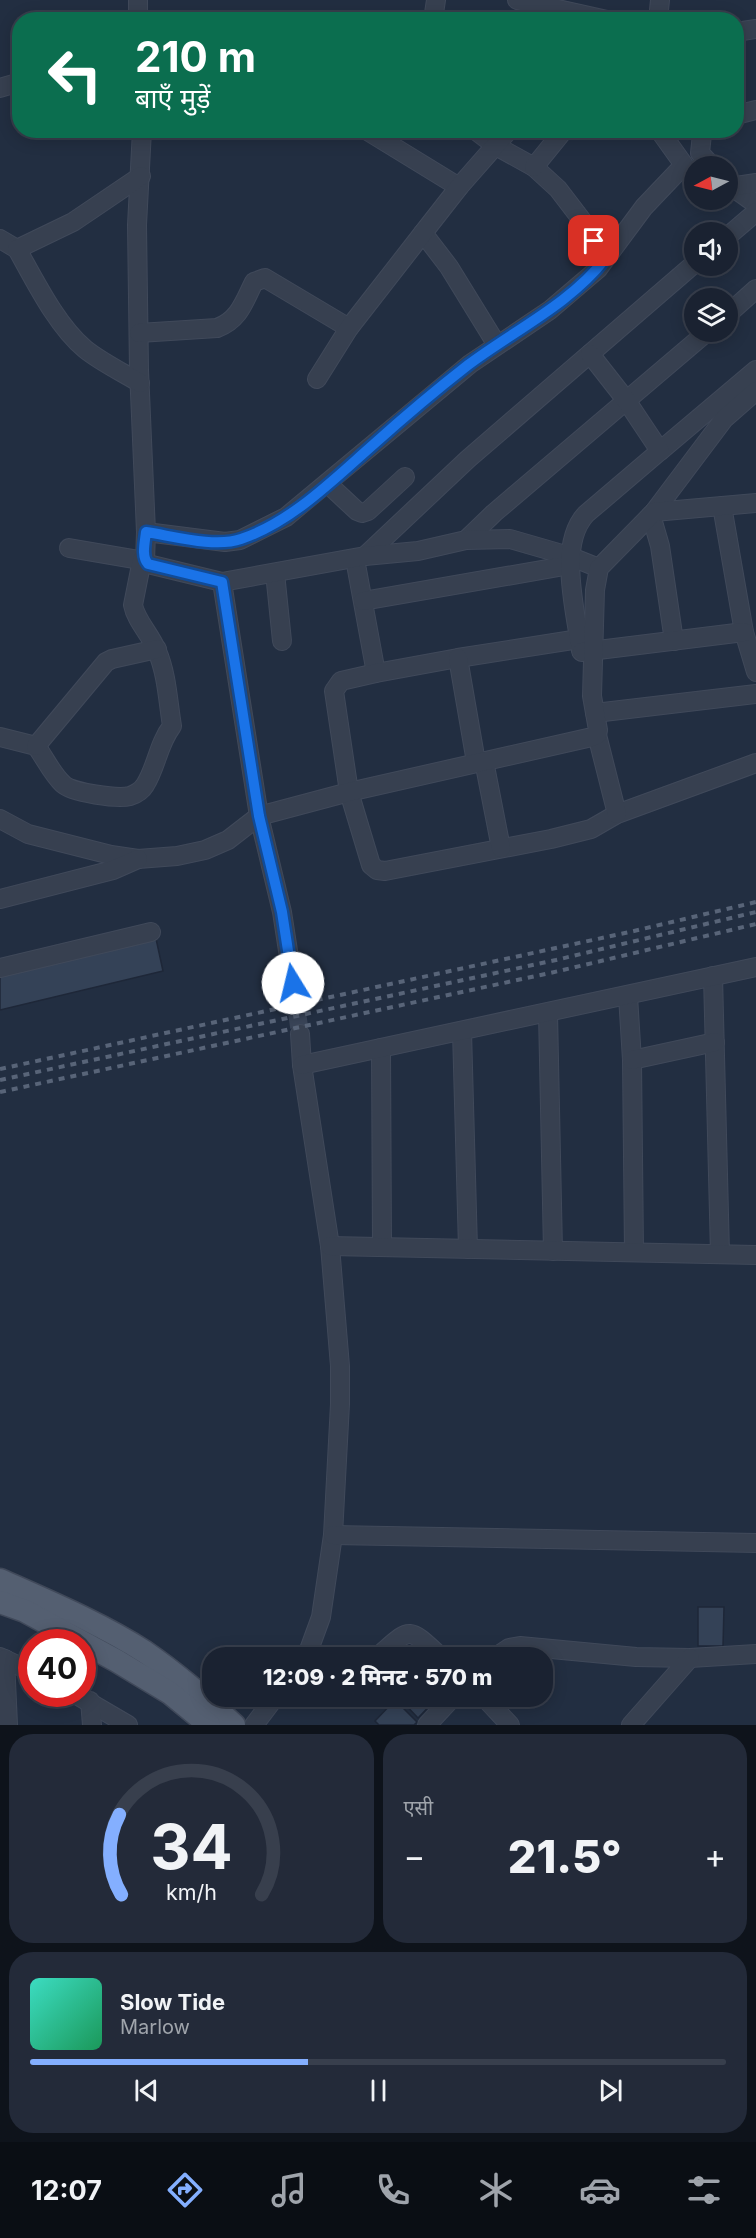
<!DOCTYPE html>
<html lang="hi">
<meta charset="utf-8">
<style>
:root{--surface:#1a2231;--page:#232a39;--text:#f1f3f6;--muted:#9fa4ab;--line:#383f4d;--accent:#84afff}
body{margin:0;font-family:Inter,"Noto Sans Devanagari",sans-serif;background:var(--page);color:var(--text);height:100vh;display:flex;flex-direction:column;font-size:22px;white-space:nowrap}
*{box-sizing:border-box;margin:0}
p{font-size:20px;color:var(--muted)}
.icon{flex:none;width:33px;height:33px;fill:none;stroke:currentColor;stroke-width:2;stroke-linecap:round;stroke-linejoin:round}
.map{position:relative;height:1725px;overflow:hidden}
.drawer{display:flex;flex-direction:column;gap:9px;padding:9px;background:#0e131b;flex:1}
.drawer>*{flex:none}
.banner{position:absolute;left:12px;top:12px;width:732px;height:126px;border-radius:24px;box-shadow:0 3px 15px #0003,0 0 0 2px var(--line);background:#0b6e4f;color:#fff;overflow:hidden}
.needle{width:39px;rotate:263deg}
.controls{position:absolute;left:684px;top:156px;display:grid;gap:12px}
.controls a{display:grid;place-items:center;width:54px;height:54px;border-radius:50%;background:var(--surface);box-shadow:0 3px 15px #0003,0 0 0 2px var(--line);font-size:30px}
.speed{position:absolute;left:18px;top:1629px;display:flex;gap:12px;font-size:30px;font-weight:700;text-align:center}
.speed>*{display:grid;place-content:center;width:78px;height:78px;border-radius:50%;background:var(--surface);box-shadow:0 3px 15px #0003,0 0 0 2px var(--line);line-height:1}
.speed .limit{border:9px solid #d22;background:#fff;color:#111}
.pin{position:absolute;display:grid;place-items:center;width:51px;height:51px;color:#fff;margin:-26px;border-radius:12px;box-shadow:0 3px 9px #0006}
.me{position:absolute;width:66px;margin:-33px;rotate:351deg;stroke-linejoin:round;filter:drop-shadow(0 0 4px #0008)}
.turn{display:flex;align-items:center;gap:21px;height:126px;padding:0 24px;font-size:27px}
.turn .icon{width:78px;height:78px;stroke-width:2.5}
.turn b{display:block;font-size:42px;line-height:51px}
.big{font-size:45px;font-weight:800;line-height:1.1}
.drawer .tile{flex:1;display:flex;flex-direction:column;justify-content:center;gap:9px;min-width:0;padding:0 21px;border-radius:24px;background:var(--page)}
.drawer .dial{align-items:center;gap:0}
.dial svg{height:156px;overflow:visible;fill:none;stroke:var(--line);stroke-width:7;stroke-linecap:round;text-anchor:middle}
.dial text{fill:var(--text);stroke:none}
.song{display:flex;align-items:center;gap:18px}
.cover{width:72px;height:72px;border-radius:9px;background:linear-gradient(135deg,hsl(170 70% 55%),hsl(150 70% 35%))}
.played{height:6px;border-radius:3px;background:linear-gradient(90deg,var(--accent) 40%,var(--line) 40%)}
.keys{display:flex;justify-content:space-around;direction:ltr}
.heat{display:flex;justify-content:space-between;align-items:center;font-size:33px;direction:ltr}
.drawer .tiles{flex:1;display:grid;gap:9px;grid-template-columns:1fr 1fr}
.tile:last-child{grid-column:span 2}
.trip{position:absolute;left:202px;top:1647px;width:351px;height:60px;border-radius:24px;background:var(--surface);box-shadow:0 3px 15px #0003,0 0 0 2px var(--line);font-weight:800;line-height:60px;text-align:center}
.menu{display:flex;height:96px;justify-content:space-around;align-items:center;background:#0a0e14;color:var(--muted)}
.menu .icon{width:42px;height:42px}
.menu .on{color:var(--accent)}
.menu b{font-size:27px;color:var(--text)}
.map>svg:first-child{display:block}
.building{fill:#344257;stroke:#1e2738;stroke-width:1.5}
.lines{fill:none;stroke-linecap:round;stroke-linejoin:round}
.minor-tunnel{stroke:#384356;stroke-width:18;stroke-dasharray:18 9;stroke-linecap:butt}
.minor-casing{stroke:#40495a;stroke-width:20}
.major-casing{stroke:#40495a;stroke-width:25}
.minor{stroke:#374050;stroke-width:18}
.major{stroke:#545f71;stroke-width:22}
.rail{stroke:#586478;stroke-width:4;stroke-dasharray:6 6;stroke-linecap:butt}
.route-casing{stroke:#114b97;stroke-width:15}
.route{stroke:#1a73e8;stroke-width:10}
</style>
<div class="map">
<svg width="756" height="1725" viewBox="0 0 756 1725">
<rect width="100%" height="100%" fill="#222e41"/>
<!-- building -->
<g class="building">
<path d="M155,934L163,971L0,1010V971Z"/>
<path d="M698,1607H724L723,1646H698Z"/>
<path d="M407,1696H439L418,1718L402,1701Z"/>
<path d="M395,1700L417,1722L414,1725H379L375,1721Z"/>
</g>
<g class="lines">
<!-- minor-tunnel -->
<path class="minor-tunnel" d="M293,983L300,1034"/>
<!-- minor casing -->
<g class="minor-casing">
<g id="minor">
<path d="M138,0V20"/>
<path d="M517,0L607,20"/>
<path d="M433,20L436,0"/>
<path d="M658,20L660,0"/>
<path d="M736,32L756,29"/>
<path d="M0,88L20,82"/>
<path d="M736,115L756,110"/>
<path d="M142,130L137,225L139,370L146,532L145,561L148,564L222,582L259,816L282,912L293,983"/>
<path d="M366,130L459,187"/>
<path d="M475,130L496,146L534,167L558,189L584,223L605,259"/>
<path d="M704,130L702,134L700,153L712,166"/>
<path d="M534,167L564,130"/>
<path d="M728,184L756,204"/>
<path d="M730,187L756,183"/>
<path d="M423,233L449,267L497,345"/>
<path d="M728,236L756,212"/>
<path d="M0,239L17,249"/>
<path d="M728,314L756,289"/>
<path d="M139,333L217,328C239,320 244,302 254,282L265,278L349,328"/>
<path d="M317,379L349,328L423,233L459,187L509,130"/>
<path d="M140,383C122,372 101,362 85,349C57,326 35,281 17,249L73,222L141,176"/>
<path d="M660,451L756,370"/>
<path d="M328,484L357,511L362,513L368,511L405,477"/>
<path d="M722,506L744,632L756,672"/>
<path d="M654,512L724,419L756,391"/>
<path d="M651,515L660,546L674,641"/>
<path d="M146,532L225,542L240,540L286,517L470,364L550,310L598,269L644,207L684,165L659,130"/>
<path d="M466,540L494,513L707,332"/>
<path d="M69,548L145,561"/>
<path d="M365,556L468,459L694,264"/>
<path d="M355,559L376,673"/>
<path d="M275,573L282,641"/>
<path d="M222,582L365,556L418,551L466,540L510,539L569,556L599,568"/>
<path d="M363,601L570,565"/>
<path d="M579,639L458,658L376,673L341,681L334,691L349,792L371,865L377,870L385,871L551,839L591,829L617,814L756,763"/>
<path d="M581,651C576,612 557,545 586,514L660,451L626,400L590,354"/>
<path d="M582,652L744,632"/>
<path d="M458,658L476,762"/>
<path d="M595,713L756,694"/>
<path d="M597,735L617,814"/>
<path d="M0,737L36,746C45,758 52,774 63,784C72,793 118,799 130,796C136,794 142,790 145,785C157,766 158,744 172,726C168,702 167,674 157,651C151,635 136,621 133,605L142,560"/>
<path d="M36,746L106,662L112,659L157,649"/>
<path d="M484,761L501,848"/>
<path d="M0,819L28,834L111,855L138,859L177,856L205,850L228,840L259,816L349,792L592,737L597,735L598,730L592,696L595,590L599,568L654,512L756,503"/>
<path d="M0,899L113,870L138,859"/>
<path d="M0,968L151,932"/>
<path d="M713,976L720,1254"/>
<path d="M628,996L632,1060L634,1252"/>
<path d="M548,1013L553,1251"/>
<path d="M462,1031L468,1249"/>
<path d="M300,1034L302,1065L330,1246L340,1366V1404L333,1535L321,1617L306,1658"/>
<path d="M381,1048L382,1247"/>
<path d="M632,1060L715,1042"/>
<path d="M302,1065L756,967"/>
<path d="M330,1246L756,1255"/>
<path d="M333,1535L756,1543"/>
<path d="M0,1657L32,1672"/>
<path d="M376,1658C412,1627 406,1625 442,1658"/>
<path d="M494,1658L509,1648L520,1646L636,1657L690,1658L756,1654"/>
<path d="M5,1659L8,1725"/>
<path d="M75,1694L128,1725"/>
<path d="M483,1696L510,1725"/>
<path d="M90,1701L92,1725"/>
<path d="M254,1725L276,1696"/>
<path d="M427,1725L454,1696"/>
<path d="M631,1725L690,1658"/>
</g>
</g>
<!-- major casing -->
<g class="major-casing">
<g id="major">
<path d="M0,1580C47,1601 102,1624 145,1652C177,1674 206,1699 234,1725"/>
<path d="M0,1602L25,1611L117,1661L170,1693L209,1725"/>
</g>
</g>
<!-- minor -->
<use href="#minor" class="minor"/>
<!-- major -->
<use href="#major" class="major"/>
<!-- rail -->
<g class="rail">
<path d="M0,1069L634,931L756,902"/>
<path d="M0,1080L556,960L756,912"/>
<path d="M0,1092L559,971L756,924"/>
</g>
</g>
<g class="lines">
<!-- route casing -->
<g class="route-casing">
<path id="route" d="M293,983L282,912L259,816L222,582L148,564C141,556 145,542 146,532C173,536 215,548 241,539C292,522 334,479 374,444C404,417 436,390 468,365C513,331 570,304 605,259L594,241"/>
</g>
<!-- route -->
<use href="#route" class="route"/>
</g>
</svg>
<div class="controls">
<a><svg class="needle" viewBox="-14 -14 28 28"><path d="M0-13l5 13h-10z" fill="#e53935"/><path d="M0 13l5-13h-10z" fill="#9fa4ab"/></svg></a>
<a><svg class="icon" aria-label="sound" viewBox="0 0 24 24"><path d="M4 9h4l5-4v14l-5-4H4zM17 9q2 3 0 6"/></svg></a>
<a><svg class="icon" aria-label="layers" viewBox="0 0 24 24"><path d="M12 4l9 5-9 5-9-5zM3 14l9 5 9-5"/></svg></a>
</div>
<div class="speed"><div class="limit">40</div></div>
<div class="pin" style="left:594px;top:241px;background:#d93025"><svg class="icon" aria-label="arrive" viewBox="0 0 24 24"><path d="M6 21V4h12l-3 4 3 4H6"/></svg></div>
<svg class="me" style="left:293px;top:983px" viewBox="-20 -20 40 40"><circle r="19" fill="#fff"/><path d="M0-13L10 11 0 6-10 11z" fill="#1a73e8"/></svg>
<div class="trip">12:09 · 2 मिनट · 570 m</div>
<div class="banner">
<div class="turn"><svg class="icon" aria-label="left" viewBox="0 0 24 24"><path d="M17 20v-9H6M10 6l-5 5 5 5"/></svg><div><b>210 m</b>बाएँ मुड़ें</div></div>
</div>
</div>
<section class="drawer">
<div class="tiles">
<div class="tile dial"><svg viewBox="0 0 100 80">
<path d="M14 69A42 42 0 1 1 86 69"/>
<path d="M14 69A42 42 0 0 1 13 28" stroke="#84afff"/>
<text x="50" y="56" font-size="32" font-weight="700">34</text>
<text x="50" y="72" font-size="11">km/h</text>
</svg></div>
<div class="tile"><p>एसी</p>
<div class="heat"><a>−</a><b class="big">21.5°</b><a>+</a></div>
</div>
<div class="tile">
<div class="song"><i class="cover"></i><div><b>Slow Tide</b><p>Marlow</p></div></div>
<div class="played"></div>
<div class="keys"><svg class="icon" aria-label="previous" viewBox="0 0 24 24"><path d="M18 5L8 12l10 7zM5 5v14"/></svg><svg class="icon" aria-label="pause" viewBox="0 0 24 24"><path d="M8 5v14M16 5v14"/></svg><svg class="icon" aria-label="next" viewBox="0 0 24 24"><path d="M6 5l10 7-10 7zM19 5v14"/></svg></div>
</div>
</div>
</section>
<nav class="menu">
<b>12:07</b>
<svg class="icon on" aria-label="directions" viewBox="0 0 24 24"><path d="M12 3l9 9-9 9-9-9zM9 14v-3h6M13 9l2 2-2 2"/></svg>
<svg class="icon" aria-label="music" viewBox="0 0 24 24"><path d="M9 18V5l10-2v13"/><circle cx="6" cy="18" r="3"/><circle cx="16" cy="16" r="3"/></svg>
<svg class="icon" aria-label="phone" viewBox="0 0 24 24"><path d="M5 4h4l2 5-3 2q2 4 5 5l2-3 5 2v4C11 20 4 13 5 4z"/></svg>
<svg class="icon" aria-label="climate" viewBox="0 0 24 24"><path d="M12 3v18M4 7l16 10M4 17L20 7"/></svg>
<svg class="icon" aria-label="car" viewBox="0 0 24 24"><path d="M5 17H2v-5l4-1 3-4h7l3 4 3 1v5h-3M9 17h6M6 11h13"/><circle cx="7" cy="17" r="2"/><circle cx="17" cy="17" r="2"/></svg>
<svg class="icon" aria-label="filters" viewBox="0 0 24 24"><path d="M4 7h16M4 17h16"/><circle cx="9" cy="7" r="2"/><circle cx="15" cy="17" r="2"/></svg>
</nav>
